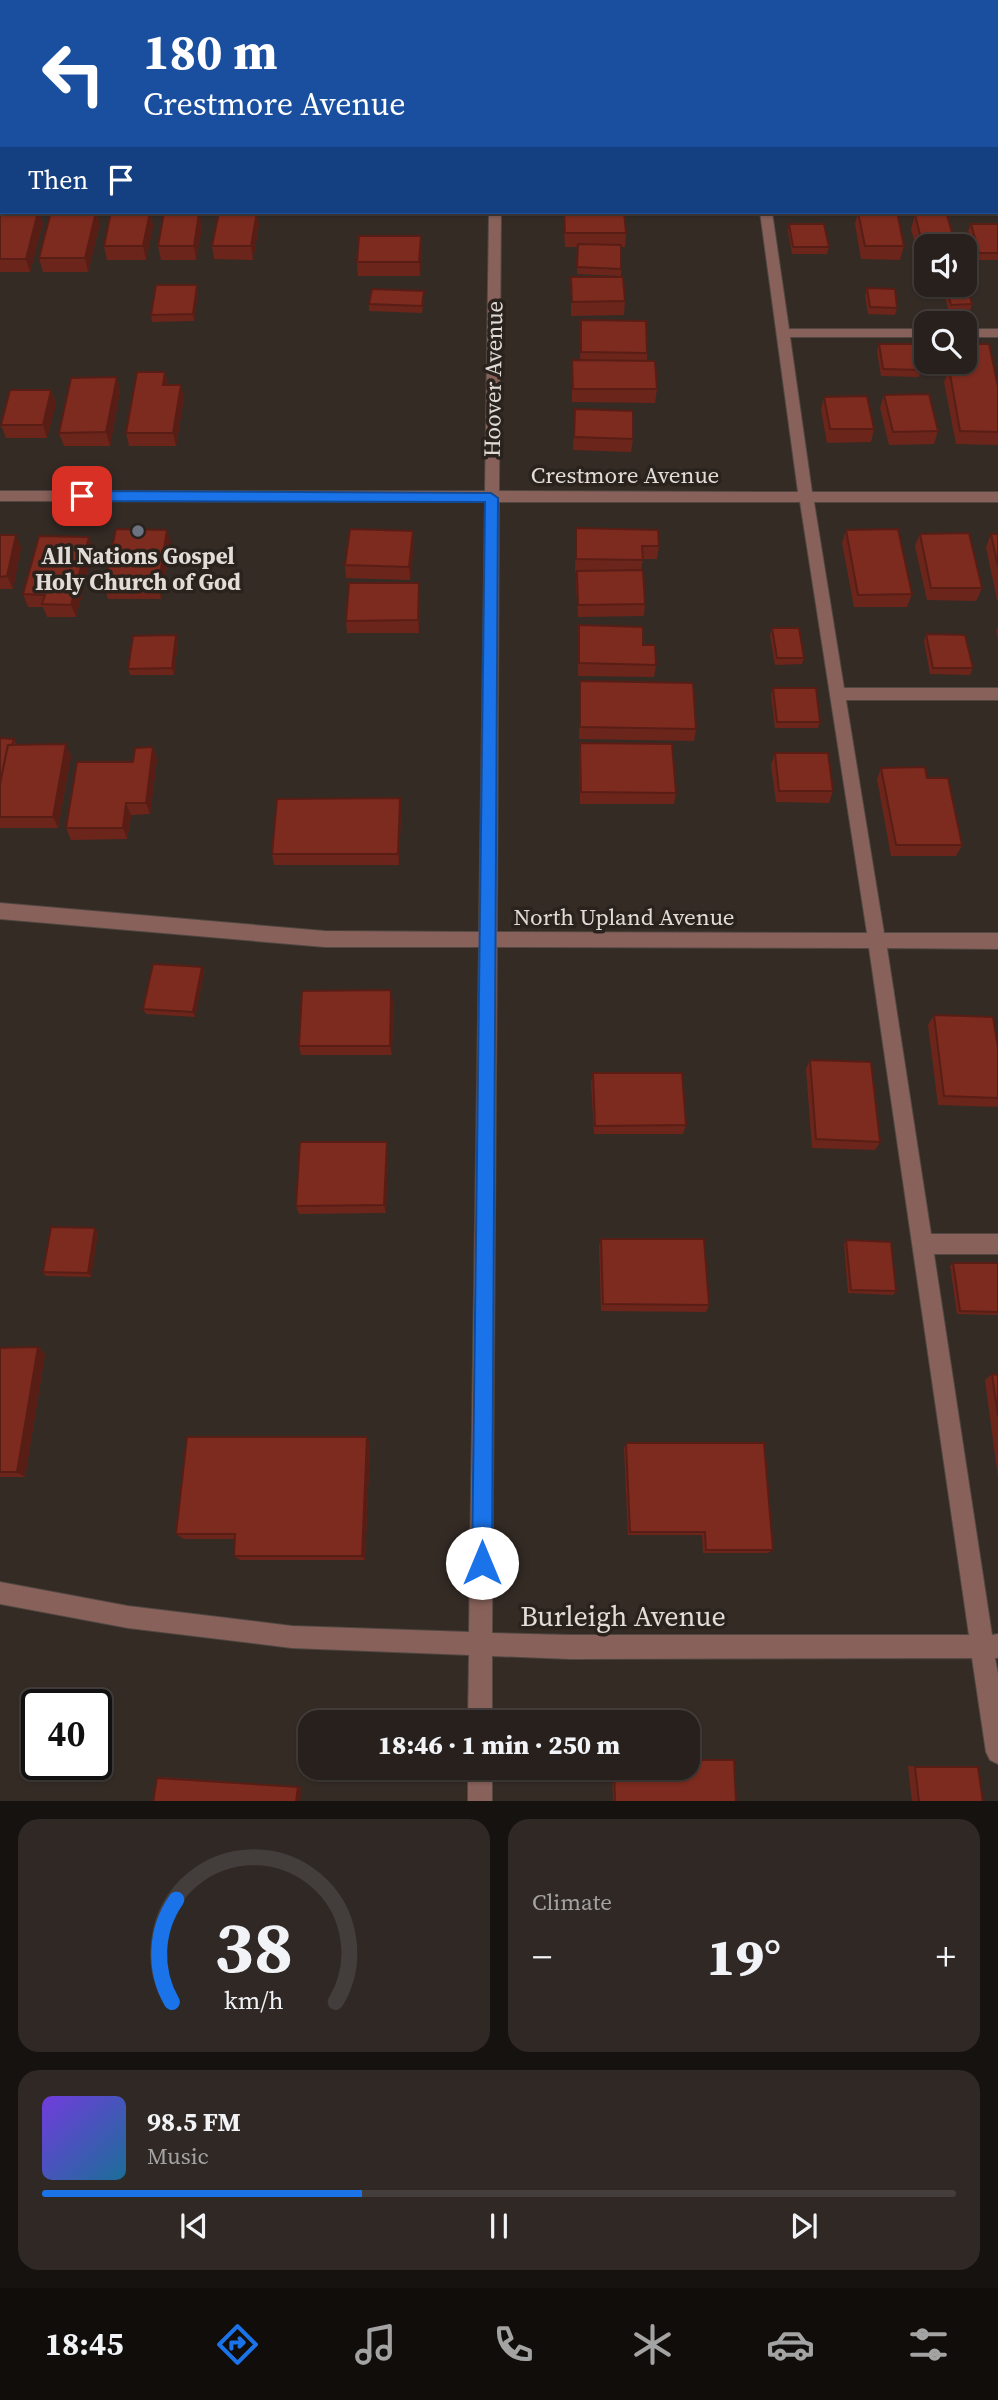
<!DOCTYPE html>
<meta charset="utf-8">
<style>
:root{--surface:#27201c;--page:#2f2825;--text:#f1f3f6;--muted:#a4a3a3;--line:#433e3b;--accent:#1a73e8}
body{margin:0;font-family:"Source Serif 4",serif;background:var(--page);color:var(--text);height:100vh;display:flex;flex-direction:column;font-size:26px;white-space:nowrap}
*{box-sizing:border-box;margin:0}
p{font-size:23px;color:var(--muted)}
.icon{flex:none;width:38px;height:38px;fill:none;stroke:currentColor;stroke-width:2;stroke-linecap:round;stroke-linejoin:round}
.map{position:relative;height:1801px;overflow:hidden}
.drawer{display:flex;flex-direction:column;gap:18px;padding:18px;background:#15120f;flex:1}
.drawer>*{flex:none}
.guide{position:absolute;left:0px;top:0px;width:999px;height:214px;box-shadow:0 2px 5px #0004,0 0 0 2px var(--line);background:#1a4fa0;color:#fff;overflow:hidden}
.tools{position:absolute;left:914px;top:234px;display:grid;gap:14px}
.tools a{display:grid;place-items:center;width:63px;height:63px;border-radius:14px;background:var(--surface);box-shadow:0 2px 5px #0004,0 0 0 2px var(--line);font-size:35px}
.speed{position:absolute;left:21px;top:1689px;display:flex;gap:14px;font-size:35px;font-weight:700;text-align:center}
.speed>*{display:grid;place-content:center;width:91px;height:91px;border-radius:50%;background:var(--surface);box-shadow:0 2px 5px #0004,0 0 0 2px var(--line);line-height:1}
.speed .limit{border:4px solid #111;border-radius:10px;background:#fff;color:#111}
.pin{position:absolute;display:grid;place-items:center;width:60px;height:60px;color:#fff;margin:-30px;border-radius:14px;box-shadow:0 4px 10px #0006}
.me{position:absolute;width:77px;margin:-38px;rotate:0deg;stroke-linejoin:round;filter:drop-shadow(0 0 5px #0008)}
.turn{display:flex;align-items:center;gap:24px;height:147px;padding:0 28px;font-size:32px}
.turn .icon{width:91px;height:91px;stroke-width:2.5}
.turn b{display:block;font-size:49px;line-height:60px}
.then{display:flex;align-items:center;height:66px;padding:0 28px;background:#0003;gap:14px;font-size:26px}
.big{font-size:52px;font-weight:800;line-height:1.1}
.drawer .tile{flex:1;display:flex;flex-direction:column;justify-content:center;gap:10px;min-width:0;padding:0 24px;border-radius:21px;background:var(--page)}
.drawer .dial{align-items:center;gap:0}
.dial svg{height:182px;overflow:visible;fill:none;stroke:var(--line);stroke-width:7;stroke-linecap:round;text-anchor:middle}
.dial text{fill:var(--text);stroke:none}
.song{display:flex;align-items:center;gap:21px}
.cover{width:84px;height:84px;border-radius:10px;background:linear-gradient(135deg,hsl(260 70% 55%),hsl(200 70% 35%))}
.played{height:7px;border-radius:4px;background:linear-gradient(90deg,var(--accent) 35%,var(--line) 35%)}
.keys{display:flex;justify-content:space-around;direction:ltr}
.heat{display:flex;justify-content:space-between;align-items:center;font-size:38px;direction:ltr}
.drawer .tiles{flex:1;display:grid;gap:18px;grid-template-columns:1fr 1fr}
.tile:last-child{grid-column:span 2}
.trip{position:absolute;left:298px;top:1710px;width:402px;height:70px;border-radius:21px;background:var(--surface);box-shadow:0 2px 5px #0004,0 0 0 2px var(--line);font-weight:800;line-height:70px;text-align:center}
.dock{display:flex;height:112px;justify-content:space-around;align-items:center;background:#100d0b;color:var(--muted)}
.dock .icon{width:49px;height:49px}
.dock .current{color:var(--accent)}
.dock b{font-size:32px;color:var(--text)}
.map>svg:first-child{display:block}
.lines{fill:none;stroke-linecap:round;stroke-linejoin:round}
.minor-casing{stroke:#504742;stroke-width:2}
.minor{fill:#88615a;fill-rule:evenodd}
.wall{fill:#6c251b}
.shaded-wall{fill:#581e16}
.building{fill:#7d2b1f;stroke:#581e16;stroke-width:2}
.route{fill:#1a73e8;stroke:#114b97;stroke-width:2}
.worship-dot{fill:#6b7280;stroke:#2a221c;stroke-width:2.5}
.labels{text-anchor:middle;dominant-baseline:central;stroke-width:7;stroke-linejoin:round;paint-order:stroke}
.street-label{font-size:23px;fill:#e2dcd8;stroke:#2a221c}
.poi-label{font-size:23px;font-weight:bold;fill:#e2dcd8;stroke:#2a221c}
.near-street-label{font-size:28px;fill:#e2dcd8;stroke:#2a221c}
</style>
<div class="map">
<svg width="998" height="1802" viewBox="0 0 998 1802">
<rect width="100%" height="100%" fill="#342b25"/>
<g class="lines">
<!-- minor casing -->
<g class="minor-casing">
<g id="minor">
<rect x="493" y="0" width="10" height="2"/>
<path d="M724,0H734L735,2H724Z"/>
<rect x="0" y="185" width="2" height="8"/>
<path d="M489,212H501L499,491L798,492L760,212H772L789,329H926V337H790L812,492H998V502H814L844,688H998V700H846L884,933H998V949L887,948L931,1234H998V1254H934L992,1635L998,1634V1658H995L998,1674V1764L990,1760L986,1752L972,1658L570,1659L492,1656V1722H468L469,1655L292,1648L128,1628L0,1604V1582L128,1606L292,1626L469,1632L479,947H325L0,919V903L325,931L479,932L485,502L0,501V491H485ZM499,502H800L867,933L497,932ZM497,947L869,948L969,1635H570L492,1633Z"/>
<rect x="964" y="329" width="34" height="8"/>
<rect x="468" y="1768" width="24" height="34"/>
</g>
</g>
<!-- minor -->
<use href="#minor" class="minor"/>
</g>
<!-- wall -->
<g class="wall">
<rect x="322" y="0" width="19" height="2"/>
<rect x="383" y="0" width="56" height="2"/>
<rect x="562" y="0" width="56" height="2"/>
<path d="M0,210L43,223L30,272H0Z"/>
<path d="M150,212L153,226L146,260H107L104,246Z"/>
<path d="M563,212L626,233L625,247H621V276L577,274L578,247H565Z"/>
<path d="M858,212H897L904,246L900,260L861,259L855,224Z"/>
<path d="M915,215L926,247V278H924L911,229Z"/>
<path d="M100,223L88,272H43L39,258Z"/>
<path d="M259,224L253,260L214,259L212,246Z"/>
<path d="M789,224L829,247L827,254H792L788,231Z"/>
<path d="M971,224H998V260H977L968,231Z"/>
<path d="M202,227L196,260H161L158,246Z"/>
<path d="M421,236L422,250L420,276H358L357,262Z"/>
<path d="M571,277L625,301L624,315L571,316Z"/>
<path d="M944,285H964L972,304L970,311L949,312L943,289Z"/>
<path d="M867,288L897,308L895,315L868,314L865,296Z"/>
<path d="M424,291V298L422,313L369,311V304Z"/>
<path d="M198,292L194,321L152,322L151,315Z"/>
<path d="M581,320L647,353V360L657,389L655,403L572,402V360H580Z"/>
<path d="M879,344L921,370L919,377L881,376L877,351Z"/>
<path d="M952,362H964L998,387V445L956,444L944,382L949,368H954Z"/>
<path d="M165,372L168,385L184,398L176,446H129L126,433Z"/>
<path d="M117,377L120,391L110,446H64L59,433Z"/>
<path d="M51,390L56,404L47,438H6L1,425Z"/>
<path d="M884,395L938,431L934,444L889,445L880,408Z"/>
<path d="M824,397L874,429L871,442L827,443L821,410Z"/>
<path d="M575,409L633,439L631,452L573,450Z"/>
<path d="M576,528L659,546L657,559H643L641,570L645,604L644,616L578,617L576,584L577,572L575,571Z"/>
<path d="M846,530L912,594L907,607H854L842,543Z"/>
<path d="M413,531L414,544L410,580L346,578L345,565Z"/>
<path d="M920,534L982,588L976,601L927,600L915,546Z"/>
<path d="M991,534H998V600H997L986,547Z"/>
<path d="M0,535L21,548L13,589H0Z"/>
<path d="M89,537L93,550L76,617H47L43,607H28L23,594Z"/>
<path d="M171,543L161,599H108L104,587Z"/>
<path d="M419,583L420,596L419,633H347L346,621Z"/>
<path d="M579,625L643,645L656,665L654,677L578,676Z"/>
<path d="M998,625V641L996,631Z"/>
<path d="M772,628L804,658L802,664L775,665L770,635Z"/>
<path d="M926,634L973,668L970,675L930,674L924,641Z"/>
<path d="M178,641L174,675H130L128,669Z"/>
<path d="M580,681L696,729L694,741L579,739Z"/>
<path d="M773,688L820,722L818,728H775L771,694Z"/>
<path d="M0,738L14,739L16,745L71,756L58,828H0Z"/>
<path d="M580,743L676,793L674,804H580L579,755Z"/>
<path d="M153,747L157,759L150,814L131,815L127,839L71,840L66,828Z"/>
<path d="M775,753L833,791L829,803L776,802L771,765Z"/>
<path d="M881,768L927,778L962,845L956,856H891L877,779Z"/>
<path d="M400,798L401,810L399,865H274L272,854Z"/>
<path d="M202,967L204,972L195,1017L146,1014L143,1009Z"/>
<path d="M393,1000L392,1055H301L299,1046Z"/>
<path d="M934,1015L998,1048V1107L938,1105L928,1025Z"/>
<path d="M810,1060L880,1142L875,1150L812,1148L806,1069Z"/>
<path d="M593,1073L686,1125L683,1134H594L591,1082Z"/>
<path d="M388,1151L386,1213L299,1214L296,1206Z"/>
<path d="M98,1232L91,1277L46,1276L43,1272Z"/>
<path d="M601,1239L709,1305L706,1312L601,1311L599,1246Z"/>
<path d="M846,1240L896,1291L893,1295L848,1293L844,1244Z"/>
<path d="M953,1263H998V1315L957,1314L950,1266Z"/>
<path d="M38,1347L45,1354L25,1477H0V1348Z"/>
<path d="M992,1374L998,1375V1478L985,1380Z"/>
<path d="M626,1443L773,1550L768,1553H703L702,1535H628L624,1448Z"/>
<path d="M370,1444L365,1560H240L234,1556L235,1539H184L176,1534Z"/>
<path d="M908,1766L978,1767L983,1802H912Z"/>
<path d="M612,1768H688L736,1802H613Z"/>
<path d="M163,1777L301,1787L300,1802L157,1778Z"/>
</g>
<!-- shaded-wall -->
<g class="shaded-wall">
<path d="M2,0H6V2H2V12L0,16V4Z"/>
<path d="M2,120V146L0,151V125Z"/>
<path d="M38,212H39L43,223L30,272L26,259Z"/>
<path d="M96,212H97L100,223L88,272L85,258Z"/>
<path d="M150,212L153,226L146,260L143,246Z"/>
<path d="M257,212L259,224L253,260L251,246Z"/>
<path d="M199,213L202,227L196,260L194,246Z"/>
<path d="M421,236L422,250L420,276L419,262Z"/>
<path d="M197,285L198,292L194,321L193,314Z"/>
<path d="M165,372L168,385H163Z"/>
<path d="M117,377L120,391L110,446L106,432Z"/>
<path d="M181,385L184,398L176,446L173,433Z"/>
<path d="M51,390L56,404L47,438L43,425Z"/>
<path d="M167,530L171,543L161,599L158,587Z"/>
<path d="M413,531L414,544L410,580L409,567Z"/>
<path d="M16,535L21,548L13,589L7,576Z"/>
<path d="M89,537L93,550L76,617L71,605Z"/>
<path d="M419,583L420,596L419,633L418,620Z"/>
<path d="M176,635L178,641L174,675L172,668Z"/>
<path d="M66,744L71,756L58,828L53,817Z"/>
<path d="M153,747L157,759L150,814L146,803Z"/>
<path d="M400,798L401,810L399,865L398,854Z"/>
<path d="M126,803L131,815L127,839L123,828Z"/>
<path d="M202,967L204,972L195,1017L193,1012Z"/>
<path d="M391,990L393,1000L392,1055L390,1046Z"/>
<path d="M387,1142L388,1151L386,1213L384,1205Z"/>
<path d="M95,1228L98,1232L91,1277L88,1273Z"/>
<path d="M38,1347L45,1354L25,1477L17,1472Z"/>
<path d="M367,1437L370,1444L365,1560L362,1556Z"/>
<path d="M298,1787H301L300,1802H296Z"/>
</g>
<!-- building -->
<g class="building">
<path d="M28,0H68L67,2H27Z"/>
<rect x="88" y="0" width="40" height="2"/>
<rect x="157" y="0" width="38" height="2"/>
<path d="M209,0H241V2H208Z"/>
<rect x="259" y="0" width="30" height="2"/>
<path d="M689,0H725V2H690Z"/>
<path d="M804,0H837L838,2H804Z"/>
<path d="M854,0H887L888,2H855Z"/>
<rect x="913" y="0" width="36" height="2"/>
<rect x="961" y="0" width="35" height="2"/>
<path d="M0,103H2V120L0,125Z"/>
<path d="M0,210H2V212H38L26,259H0Z"/>
<path d="M51,212H96L85,258H39Z"/>
<path d="M111,212H150L143,246H104Z"/>
<path d="M219,212H257L251,246H212Z"/>
<path d="M564,212H624L626,233H565Z"/>
<path d="M858,212H897L904,246H865Z"/>
<path d="M164,213H199L194,246H158Z"/>
<path d="M915,215H947L956,247H926V257Z"/>
<path d="M789,224H824L829,247H793Z"/>
<path d="M971,224H998V253H979Z"/>
<path d="M359,236H421L419,262H357Z"/>
<path d="M578,244L621,245V269L577,267Z"/>
<path d="M571,277H623L625,301L572,302Z"/>
<path d="M964,282H966L972,304L951,305L946,285H964Z"/>
<path d="M156,285H197L193,314L151,315Z"/>
<path d="M867,288L895,289L897,308L870,307Z"/>
<path d="M372,289L424,291L422,306L369,304Z"/>
<path d="M581,320L646,321L647,353L581,352Z"/>
<path d="M879,344H916L921,370L883,369Z"/>
<path d="M964,344H989L998,387V432L960,431L949,368H961L959,362H964Z"/>
<path d="M572,360L655,361L657,389H573Z"/>
<path d="M137,372H165L163,385H181L173,433H126Z"/>
<path d="M117,377L106,432L59,433L71,378Z"/>
<path d="M10,390H51L43,425H1Z"/>
<path d="M929,394L938,431L893,432L884,395Z"/>
<path d="M867,396L874,429H830L824,397Z"/>
<path d="M575,409L633,411V439L574,437Z"/>
<path d="M576,528L658,530L659,546H642L643,560L576,559Z"/>
<path d="M116,529L167,530L158,587H104Z"/>
<path d="M350,529L413,531L409,567L345,565Z"/>
<path d="M898,529L912,594L858,595L846,530Z"/>
<path d="M969,533L982,588H931L920,534Z"/>
<path d="M991,534H998V567Z"/>
<path d="M0,535H16L7,576L0,577Z"/>
<path d="M39,536L89,537L71,605L42,604L45,595L23,594Z"/>
<path d="M643,570L645,604L578,605L577,571Z"/>
<path d="M349,583H419L418,620L346,621Z"/>
<path d="M579,625L643,627V645H655L656,665L579,663Z"/>
<path d="M772,628H799L804,658H777Z"/>
<path d="M926,634L965,635L973,668H933Z"/>
<path d="M176,635L172,668L128,669L133,636Z"/>
<path d="M580,681L693,683L696,729L580,727Z"/>
<path d="M773,688H816L820,722H777Z"/>
<path d="M0,738L14,739L12,745H8L0,784Z"/>
<path d="M580,743L672,744L676,793L581,792Z"/>
<path d="M66,744L53,817H0V784L8,745Z"/>
<path d="M153,747L146,803H126L123,828H66L77,762H133L135,748Z"/>
<path d="M775,753H828L833,791H779Z"/>
<path d="M925,767L927,778H948L962,845H896L881,768Z"/>
<path d="M400,798L398,854H272L277,799Z"/>
<path d="M153,964L202,967L193,1012L143,1009Z"/>
<path d="M391,990L390,1046H299L302,991Z"/>
<path d="M934,1015L993,1017L998,1048V1098L944,1096Z"/>
<path d="M810,1060L871,1062L880,1142L816,1139Z"/>
<path d="M593,1073H682L686,1125L595,1126Z"/>
<path d="M300,1142H387L384,1205L296,1206Z"/>
<path d="M51,1227L95,1228L88,1273L43,1272Z"/>
<path d="M601,1239H704L709,1305L603,1304Z"/>
<path d="M846,1240L891,1242L896,1291L851,1290Z"/>
<path d="M953,1263H998V1312L960,1311Z"/>
<path d="M38,1347L17,1472H0V1348Z"/>
<path d="M992,1374L998,1375V1416Z"/>
<path d="M187,1437H367L362,1556H234L235,1534H176Z"/>
<path d="M626,1443H764L773,1550H706L705,1532H630Z"/>
<path d="M688,1760H734L736,1802H615L614,1768H688Z"/>
<path d="M915,1767H978L983,1802H919Z"/>
<path d="M157,1778L298,1787L296,1802H153Z"/>
</g>
<!-- route -->
<path class="route" d="M82,491L491,493L498,498L492,1563L489,1570L482,1573L475,1570L472,1563L485,502L82,501L75,496Z"/>
<!-- markers -->
<circle class="worship-dot" cx="138" cy="531" r="7"/>
<g class="labels">
<!-- street labels -->
<g class="street-label">
<text transform="translate(493 379) rotate(-89)">Hoover Avenue</text>
<text x="625" y="475">Crestmore Avenue</text>
<text x="624" y="917">North Upland Avenue</text>
</g>
<!-- poi labels -->
<g class="poi-label">
<text x="138" y="556">All Nations Gospel<tspan x="138" dy="26">Holy Church of God</tspan></text>
</g>
<!-- near-street labels -->
<g class="near-street-label">
<text x="623" y="1616">Burleigh Avenue</text>
</g>
</g>
</svg>
<div class="tools">
<a><svg class="icon" aria-label="sound" viewBox="0 0 24 24"><path d="M4 9h4l5-4v14l-5-4H4zM17 9q2 3 0 6"/></svg></a>
<a><svg class="icon" aria-label="search" viewBox="0 0 24 24"><circle cx="10" cy="10" r="6"/><path d="M15 15l6 6"/></svg></a>
</div>
<div class="speed"><div class="limit">40</div></div>
<div class="pin" style="left:82px;top:496px;background:#d93025"><svg class="icon" aria-label="arrive" viewBox="0 0 24 24"><path d="M6 21V4h12l-3 4 3 4H6"/></svg></div>
<svg class="me" style="left:482px;top:1563px" viewBox="-20 -20 40 40"><circle r="19" fill="#fff"/><path d="M0-13L10 11 0 6-10 11z" fill="#1a73e8"/></svg>
<div class="trip">18:46 · 1 min · 250 m</div>
<div class="guide">
<div class="turn"><svg class="icon" aria-label="left" viewBox="0 0 24 24"><path d="M17 20v-9H6M10 6l-5 5 5 5"/></svg><div><b>180 m</b>Crestmore Avenue</div></div>
<div class="then">Then<svg class="icon" aria-label="arrive" viewBox="0 0 24 24"><path d="M6 21V4h12l-3 4 3 4H6"/></svg></div>
</div>
</div>
<section class="drawer">
<div class="tiles">
<div class="tile dial"><svg viewBox="0 0 100 80">
<path d="M14 69A42 42 0 1 1 86 69"/>
<path d="M14 69A42 42 0 0 1 16 24" stroke="#1a73e8"/>
<text x="50" y="56" font-size="32" font-weight="700">38</text>
<text x="50" y="72" font-size="11">km/h</text>
</svg></div>
<div class="tile"><p>Climate</p>
<div class="heat"><a>−</a><b class="big">19°</b><a>+</a></div>
</div>
<div class="tile">
<div class="song"><i class="cover"></i><div><b>98.5 FM</b><p>Music</p></div></div>
<div class="played"></div>
<div class="keys"><svg class="icon" aria-label="previous" viewBox="0 0 24 24"><path d="M18 5L8 12l10 7zM5 5v14"/></svg><svg class="icon" aria-label="pause" viewBox="0 0 24 24"><path d="M8 5v14M16 5v14"/></svg><svg class="icon" aria-label="next" viewBox="0 0 24 24"><path d="M6 5l10 7-10 7zM19 5v14"/></svg></div>
</div>
</div>
</section>
<nav class="dock">
<b>18:45</b>
<svg class="icon current" aria-label="directions" viewBox="0 0 24 24"><path d="M12 3l9 9-9 9-9-9zM9 14v-3h6M13 9l2 2-2 2"/></svg>
<svg class="icon" aria-label="music" viewBox="0 0 24 24"><path d="M9 18V5l10-2v13"/><circle cx="6" cy="18" r="3"/><circle cx="16" cy="16" r="3"/></svg>
<svg class="icon" aria-label="phone" viewBox="0 0 24 24"><path d="M5 4h4l2 5-3 2q2 4 5 5l2-3 5 2v4C11 20 4 13 5 4z"/></svg>
<svg class="icon" aria-label="climate" viewBox="0 0 24 24"><path d="M12 3v18M4 7l16 10M4 17L20 7"/></svg>
<svg class="icon" aria-label="car" viewBox="0 0 24 24"><path d="M5 17H2v-5l4-1 3-4h7l3 4 3 1v5h-3M9 17h6M6 11h13"/><circle cx="7" cy="17" r="2"/><circle cx="17" cy="17" r="2"/></svg>
<svg class="icon" aria-label="filters" viewBox="0 0 24 24"><path d="M4 7h16M4 17h16"/><circle cx="9" cy="7" r="2"/><circle cx="15" cy="17" r="2"/></svg>
</nav>
